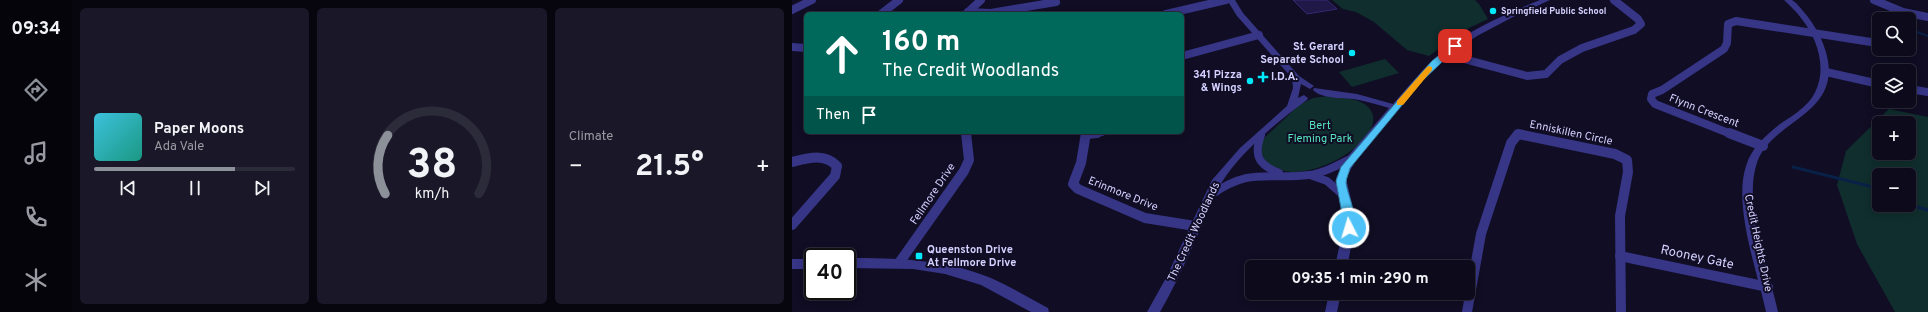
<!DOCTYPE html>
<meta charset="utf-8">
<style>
:root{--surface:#0c0a1b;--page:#1a1828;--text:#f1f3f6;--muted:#9a9aa3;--line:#2c2b3a;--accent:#8c9099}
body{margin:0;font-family:Overpass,sans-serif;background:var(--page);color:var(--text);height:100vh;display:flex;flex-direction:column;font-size:15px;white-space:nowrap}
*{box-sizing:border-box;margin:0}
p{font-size:13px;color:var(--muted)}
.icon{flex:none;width:22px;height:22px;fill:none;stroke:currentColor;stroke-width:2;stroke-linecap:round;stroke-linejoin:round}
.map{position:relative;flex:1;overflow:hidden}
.sheet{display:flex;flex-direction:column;gap:8px;padding:8px;background:#07060f;width:720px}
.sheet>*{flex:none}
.guide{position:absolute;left:12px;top:12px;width:380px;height:122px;border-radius:6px;box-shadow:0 2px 10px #0003,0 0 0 1px var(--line);background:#00695c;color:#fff;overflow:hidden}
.buttons{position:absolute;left:1080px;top:12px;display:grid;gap:8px}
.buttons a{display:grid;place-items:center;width:44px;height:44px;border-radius:6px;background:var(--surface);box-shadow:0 2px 10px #0003,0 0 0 1px var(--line);font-size:20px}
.speed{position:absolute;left:12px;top:248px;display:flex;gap:8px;font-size:20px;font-weight:700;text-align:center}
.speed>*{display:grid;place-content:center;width:52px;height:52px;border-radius:50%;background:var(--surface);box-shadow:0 2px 10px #0003,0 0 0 1px var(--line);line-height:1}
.speed .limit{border:2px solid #111;border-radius:6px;background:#fff;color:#111}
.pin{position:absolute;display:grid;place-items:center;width:34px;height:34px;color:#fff;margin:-17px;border-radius:8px;box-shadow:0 2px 6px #0006}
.me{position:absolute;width:44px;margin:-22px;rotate:355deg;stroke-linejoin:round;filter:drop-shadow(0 0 3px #0008)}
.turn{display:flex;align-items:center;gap:14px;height:84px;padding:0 12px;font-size:18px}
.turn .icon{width:52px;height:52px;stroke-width:2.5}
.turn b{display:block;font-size:28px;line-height:34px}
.then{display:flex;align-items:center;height:38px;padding:0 12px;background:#0003;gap:8px;font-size:15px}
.big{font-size:30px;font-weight:700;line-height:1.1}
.sheet .tile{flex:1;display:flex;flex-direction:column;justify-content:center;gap:6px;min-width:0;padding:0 14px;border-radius:6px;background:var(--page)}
.sheet .dial{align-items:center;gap:0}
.dial svg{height:104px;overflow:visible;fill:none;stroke:var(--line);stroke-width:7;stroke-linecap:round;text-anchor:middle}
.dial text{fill:var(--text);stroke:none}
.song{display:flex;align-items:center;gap:12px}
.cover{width:48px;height:48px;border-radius:6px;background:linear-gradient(135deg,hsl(190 70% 55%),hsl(170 70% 35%))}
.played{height:4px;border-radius:2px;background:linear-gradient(90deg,var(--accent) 70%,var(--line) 70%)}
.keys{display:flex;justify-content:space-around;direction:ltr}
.heat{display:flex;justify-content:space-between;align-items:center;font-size:22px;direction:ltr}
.sheet .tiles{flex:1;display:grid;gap:8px;grid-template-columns:repeat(3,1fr)}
.trip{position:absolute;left:453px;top:260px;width:230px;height:40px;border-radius:6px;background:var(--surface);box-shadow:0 2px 10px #0003,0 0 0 1px var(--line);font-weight:700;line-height:40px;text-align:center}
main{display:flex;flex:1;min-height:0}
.menu{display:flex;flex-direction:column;width:72px;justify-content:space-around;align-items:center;background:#05040b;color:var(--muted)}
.menu .icon{width:28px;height:28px}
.menu .selected{color:var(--accent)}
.menu b{font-size:18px;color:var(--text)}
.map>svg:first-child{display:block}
.green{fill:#0f2e2d;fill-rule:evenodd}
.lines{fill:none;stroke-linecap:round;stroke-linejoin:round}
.stream-far1{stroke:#092147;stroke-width:2}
.stream{stroke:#092147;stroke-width:3}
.building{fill:#201846;stroke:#352874}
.pedestrian{stroke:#363586;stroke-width:8}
.minor-far1{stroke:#363586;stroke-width:8}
.minor{stroke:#363586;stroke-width:10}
.tertiary{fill:#363586;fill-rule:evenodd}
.route{fill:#4fc3f7;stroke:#337fa1}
.slow{fill:#f59e0b}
.poi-dot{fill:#00e8fb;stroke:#100d24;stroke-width:1.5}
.labels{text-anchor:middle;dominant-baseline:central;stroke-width:4;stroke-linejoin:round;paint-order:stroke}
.far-poi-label{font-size:9px;font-weight:bold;fill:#d4d0ff;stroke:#100d24;text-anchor:start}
.poi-label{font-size:11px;font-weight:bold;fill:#d4d0ff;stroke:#100d24;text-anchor:end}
.street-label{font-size:11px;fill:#d4d0ff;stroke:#100d24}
.park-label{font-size:11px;fill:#55e6be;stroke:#100d24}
.near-street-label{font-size:13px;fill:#d4d0ff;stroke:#100d24}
</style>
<main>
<nav class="menu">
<b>09:34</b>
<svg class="icon selected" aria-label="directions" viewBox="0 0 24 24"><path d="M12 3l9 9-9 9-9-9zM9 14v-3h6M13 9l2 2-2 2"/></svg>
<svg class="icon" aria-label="music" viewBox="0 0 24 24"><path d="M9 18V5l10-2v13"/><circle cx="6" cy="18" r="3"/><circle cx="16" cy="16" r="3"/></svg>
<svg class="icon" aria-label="phone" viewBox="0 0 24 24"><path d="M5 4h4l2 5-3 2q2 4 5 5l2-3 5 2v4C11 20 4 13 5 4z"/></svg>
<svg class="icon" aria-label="climate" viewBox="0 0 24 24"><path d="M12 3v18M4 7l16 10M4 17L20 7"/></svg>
</nav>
<section class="sheet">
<div class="tiles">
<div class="tile">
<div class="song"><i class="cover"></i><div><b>Paper Moons</b><p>Ada Vale</p></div></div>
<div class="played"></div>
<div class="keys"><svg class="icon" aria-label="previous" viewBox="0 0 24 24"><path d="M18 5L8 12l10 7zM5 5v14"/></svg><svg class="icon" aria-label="pause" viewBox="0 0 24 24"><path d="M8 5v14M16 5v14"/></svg><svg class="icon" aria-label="next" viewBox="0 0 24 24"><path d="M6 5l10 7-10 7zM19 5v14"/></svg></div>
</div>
<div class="tile dial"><svg viewBox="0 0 100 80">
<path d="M14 69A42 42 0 1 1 86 69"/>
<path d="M14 69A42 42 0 0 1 16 24" stroke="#8c9099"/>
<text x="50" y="56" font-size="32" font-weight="700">38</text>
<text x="50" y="72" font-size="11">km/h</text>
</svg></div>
<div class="tile"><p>Climate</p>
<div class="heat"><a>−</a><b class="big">21.5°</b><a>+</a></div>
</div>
</div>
</section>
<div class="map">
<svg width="1136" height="312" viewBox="0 0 1136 312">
<rect width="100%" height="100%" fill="#100d24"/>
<!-- green -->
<g class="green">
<path d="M540,0H683L687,4L696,19L673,30L637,56L615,50L582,22L564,12L551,9Z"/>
<path d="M593,59L607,73L560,87L547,72Z"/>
<path d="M536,96C548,98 563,97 574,105C609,133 510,195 476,163C473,161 471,156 468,153L470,140L507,105L521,98Z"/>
<path d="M1097,109L1136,117V312H1103L1065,244L1045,185L1054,151ZM1087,123H1117V153H1087ZM1087,175H1117V205H1087Z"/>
</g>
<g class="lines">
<!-- stream-far1 -->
<path class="stream-far1" d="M1117,29L1136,36"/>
<!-- stream -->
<g class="stream">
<path d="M1001,167L1077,186L1087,192"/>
<path d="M1117,205L1136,210"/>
</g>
</g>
<!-- building -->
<path class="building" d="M501,0H535L545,9L515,14Z"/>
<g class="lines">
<!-- pedestrian -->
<g class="pedestrian">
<path d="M469,135C461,156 467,165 487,173"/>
<path d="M518,175L535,181L551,195"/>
<path d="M419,195C459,167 474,180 517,175C532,173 546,165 560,158"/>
</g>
<!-- minor-far1 -->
<g class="minor-far1">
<path d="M1082,0L1111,12L1136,17"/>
<path d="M0,10L20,0"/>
<path d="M176,12L199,13L264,2"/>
<path d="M89,14L107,0"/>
<path d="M174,14L189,0"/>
<path d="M374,14L434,0"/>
<path d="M0,47L14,48"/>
<path d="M653,54L735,76L754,74L768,60L790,48L842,30L849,24L846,19L822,0"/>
<path d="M390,56L467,35"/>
<path d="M1034,72L1087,84"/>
<path d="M1117,89L1136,92"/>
<path d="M174,132V134"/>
<path d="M294,134V132"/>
<path d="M298,134L310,132"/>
<path d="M939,134L863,104L859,99L860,94L870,90L932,49L935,43L936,24L944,21L1079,42"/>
</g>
<!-- minor -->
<g class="minor">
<path d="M294,133L289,163L281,184L286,189L353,218L403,226"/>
<path d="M937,133L971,146"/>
<path d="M295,134L305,133"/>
<path d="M0,162C16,158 32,153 45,166L43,176L0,225"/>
<path d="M828,256L976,287"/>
<path d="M107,263L172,171L177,160L174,133"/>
<path d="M675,312L689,234L719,143L726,134L823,154L835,160L836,172L828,216L829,312"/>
</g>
<!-- tertiary -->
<g class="tertiary">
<path d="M435,0H443L451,13L507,76L522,86L518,89L509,84L506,98L512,95L516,98L515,100C487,120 448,153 430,182C420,198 414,216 407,232C395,259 383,286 368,312H355L374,278L420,180L448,148L495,106L501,88L500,78L445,16Z"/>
<path d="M748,0H758L721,17L685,36L656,56L630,81L564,160L554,178L563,217V228L555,267H543L551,228V217L544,178L556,156L597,108C587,105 577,102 567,100C553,97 531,100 521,90L522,88L565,94L601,104C617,86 632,67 650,52C679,29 714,14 748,0Z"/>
<path d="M992,0H1000L1004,3C1020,20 1032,38 1036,61C1045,117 976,121 964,166C952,207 977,270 986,312H974C965,270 941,206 954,166C959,148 974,135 988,124C999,117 1011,109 1019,99C1037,74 1027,40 1009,18C1004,11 998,6 992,0Z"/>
<path d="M55,258C104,258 153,259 199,278C219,287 237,298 256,308L257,312H239L189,285L153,274L121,269L55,268Z"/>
<rect x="0" y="259" width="21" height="10"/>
<path d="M537,293H549L545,312H533Z"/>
</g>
</g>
<!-- route -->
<path class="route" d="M661,44L667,46L630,81L558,168C557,173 554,178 554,183C556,197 567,217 560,230H553L544,181L549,167L625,78L640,61Z"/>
<!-- slow -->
<path class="slow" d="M637,66L640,67V70L611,105H605V101L635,67Z"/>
<!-- markers -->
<g class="poi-dot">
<circle cx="701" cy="11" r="4"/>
<circle cx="560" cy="53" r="4"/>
<path d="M469 71h4v4h4v4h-4v4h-4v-4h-4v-4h4z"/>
<circle cx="458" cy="81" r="4"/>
<rect x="123" y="252" width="8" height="8" rx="2"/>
</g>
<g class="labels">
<!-- far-poi labels -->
<g class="far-poi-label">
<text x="709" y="11">Springfield Public School</text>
</g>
<!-- poi labels -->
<g class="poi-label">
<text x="552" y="47">St. Gerard<tspan x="552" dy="13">Separate School</tspan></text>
<text x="450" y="75">341 Pizza<tspan x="450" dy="13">&amp; Wings</tspan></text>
<text x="479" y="77" text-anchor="start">I.D.A.</text>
<text x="135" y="250" text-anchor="start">Queenston Drive<tspan x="135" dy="13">At Fellmore Drive</tspan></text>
</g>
<!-- street labels -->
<g class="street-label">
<text transform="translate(912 111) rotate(21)">Flynn Crescent</text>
<text transform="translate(779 133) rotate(12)">Enniskillen Circle</text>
<text transform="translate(141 194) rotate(-56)">Fellmore Drive</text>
<text transform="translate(331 194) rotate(22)">Erinmore Drive</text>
<text transform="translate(402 232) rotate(-65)">The Credit Woodlands</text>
<text transform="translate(966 243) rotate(78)">Credit Heights Drive</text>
</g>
<!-- park labels -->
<g class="park-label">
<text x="528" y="126">Bert<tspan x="528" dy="13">Fleming Park</tspan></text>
</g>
<!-- near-street labels -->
<g class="near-street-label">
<text transform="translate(905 258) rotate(12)">Rooney Gate</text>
</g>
</g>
</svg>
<div class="buttons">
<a><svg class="icon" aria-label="search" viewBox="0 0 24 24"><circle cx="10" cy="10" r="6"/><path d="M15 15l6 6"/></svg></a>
<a><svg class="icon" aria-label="layers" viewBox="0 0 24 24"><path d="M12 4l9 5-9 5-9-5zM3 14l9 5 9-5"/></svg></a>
<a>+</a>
<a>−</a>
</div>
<div class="speed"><div class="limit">40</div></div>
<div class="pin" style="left:663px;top:46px;background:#d93025"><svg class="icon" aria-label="arrive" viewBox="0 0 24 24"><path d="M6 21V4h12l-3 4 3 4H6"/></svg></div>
<svg class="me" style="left:557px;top:228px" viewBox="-20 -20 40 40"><circle r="17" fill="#4fc3f7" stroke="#fff" stroke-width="3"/><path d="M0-11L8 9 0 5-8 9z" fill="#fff"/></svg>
<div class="trip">09:35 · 1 min · 290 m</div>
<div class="guide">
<div class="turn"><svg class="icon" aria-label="ahead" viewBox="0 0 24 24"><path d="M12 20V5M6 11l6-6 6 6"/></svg><div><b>160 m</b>The Credit Woodlands</div></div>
<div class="then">Then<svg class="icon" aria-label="arrive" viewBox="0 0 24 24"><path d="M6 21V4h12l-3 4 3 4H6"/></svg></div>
</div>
</div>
</main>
